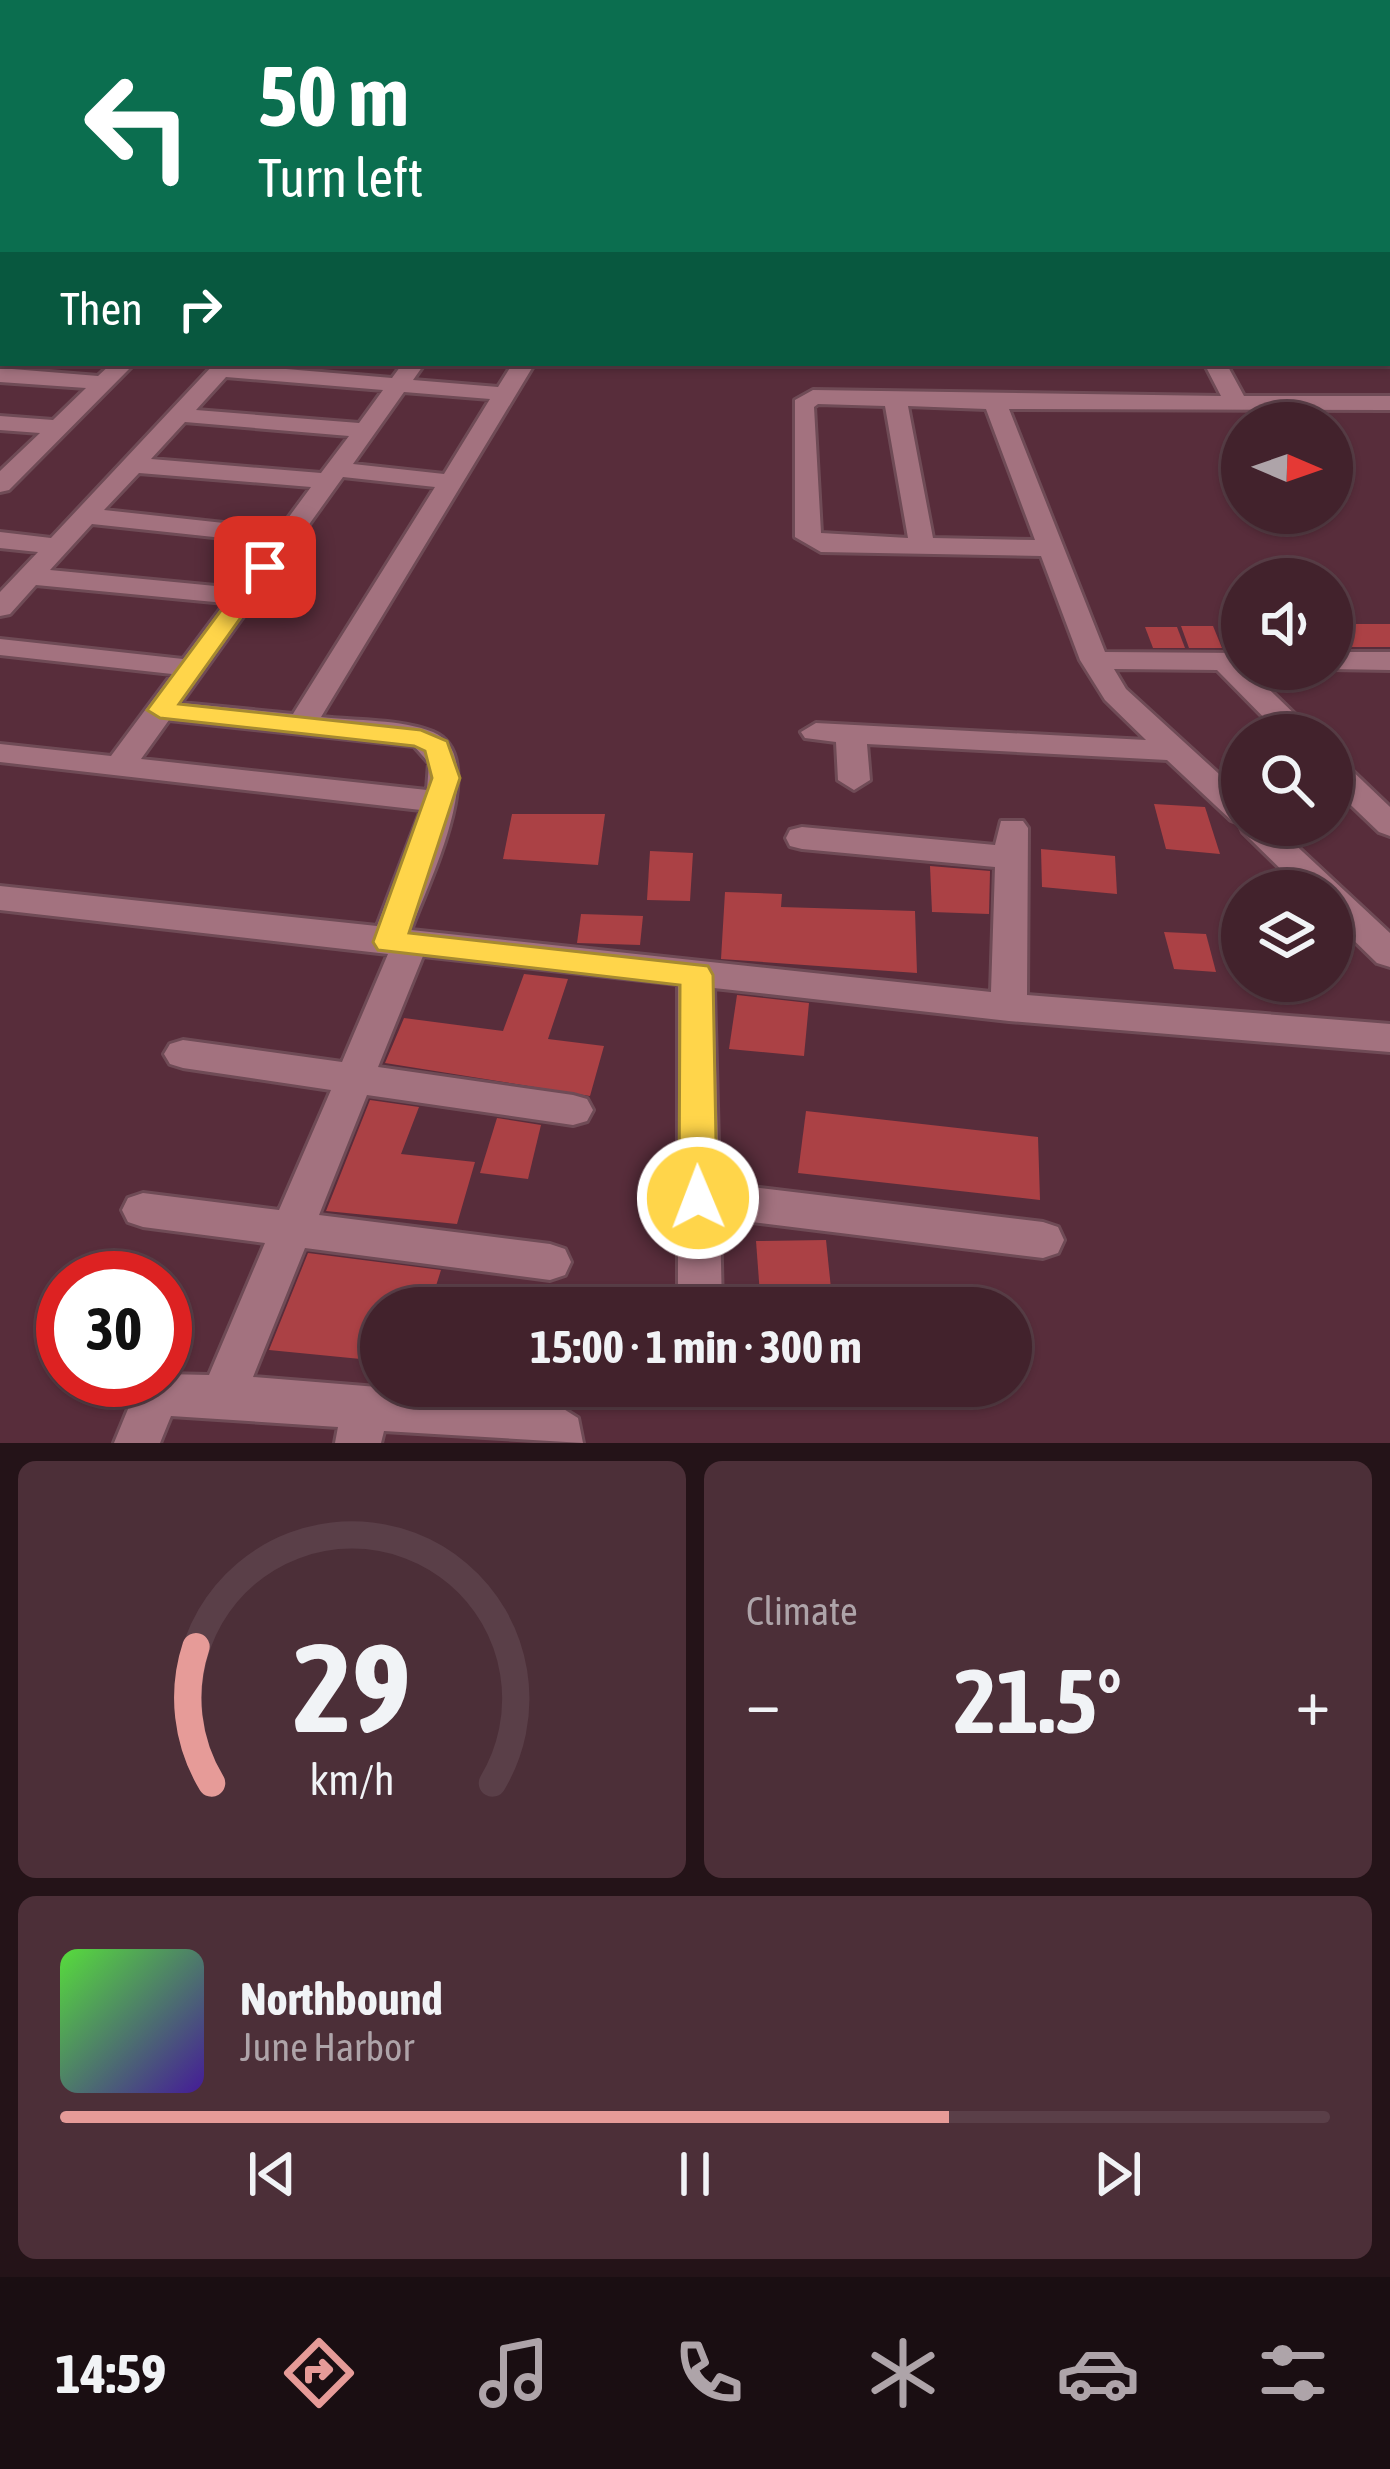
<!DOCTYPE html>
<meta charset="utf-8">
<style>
:root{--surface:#42222c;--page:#4c2f38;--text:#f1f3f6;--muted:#aea4a9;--line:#5a3f48;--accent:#e69b98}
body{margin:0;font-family:"Asap Condensed",sans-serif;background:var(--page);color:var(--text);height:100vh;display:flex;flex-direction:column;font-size:45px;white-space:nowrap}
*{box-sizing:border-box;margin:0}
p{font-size:39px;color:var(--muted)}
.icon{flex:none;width:66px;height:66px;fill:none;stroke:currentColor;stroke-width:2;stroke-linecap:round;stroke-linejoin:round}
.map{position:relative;height:1443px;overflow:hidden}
.details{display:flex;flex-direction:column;gap:18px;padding:18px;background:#241318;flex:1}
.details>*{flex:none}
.top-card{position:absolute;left:0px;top:0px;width:1392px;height:366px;box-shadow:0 3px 9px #0004,0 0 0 3px var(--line);background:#0b6e4f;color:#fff;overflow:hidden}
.needle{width:78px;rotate:92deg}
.buttons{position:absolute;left:1221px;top:402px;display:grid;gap:24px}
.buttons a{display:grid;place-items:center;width:132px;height:132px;border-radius:50%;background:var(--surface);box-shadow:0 3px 9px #0004,0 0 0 3px var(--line);font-size:60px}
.speed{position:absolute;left:36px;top:1251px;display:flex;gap:24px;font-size:60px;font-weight:700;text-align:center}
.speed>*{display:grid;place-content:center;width:156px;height:156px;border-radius:50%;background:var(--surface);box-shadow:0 3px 9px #0004,0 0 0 3px var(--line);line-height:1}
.speed .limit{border:18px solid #d22;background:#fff;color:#111}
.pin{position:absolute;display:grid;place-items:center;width:102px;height:102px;color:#fff;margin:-51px;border-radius:24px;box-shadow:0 6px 18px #0006}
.me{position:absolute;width:132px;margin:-66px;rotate:359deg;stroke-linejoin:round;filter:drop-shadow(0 0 9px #0008)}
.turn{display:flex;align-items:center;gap:42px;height:252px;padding:0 60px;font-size:54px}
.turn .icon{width:156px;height:156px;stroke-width:2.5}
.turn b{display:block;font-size:84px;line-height:102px}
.then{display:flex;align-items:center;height:114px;padding:0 60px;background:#0003;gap:24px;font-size:45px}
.big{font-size:90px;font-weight:700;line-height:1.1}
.details .widget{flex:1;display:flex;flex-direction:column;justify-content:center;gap:18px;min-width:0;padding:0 42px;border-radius:18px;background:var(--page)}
.details .dial{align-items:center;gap:0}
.dial svg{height:312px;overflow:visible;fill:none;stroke:var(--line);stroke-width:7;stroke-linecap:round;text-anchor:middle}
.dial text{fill:var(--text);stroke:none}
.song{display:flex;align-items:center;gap:36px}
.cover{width:144px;height:144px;border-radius:18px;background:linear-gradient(135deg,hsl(110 70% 55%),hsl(260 70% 35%))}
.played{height:12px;border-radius:6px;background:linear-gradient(90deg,var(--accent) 70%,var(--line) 70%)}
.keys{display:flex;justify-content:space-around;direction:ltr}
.heat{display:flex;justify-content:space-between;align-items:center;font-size:66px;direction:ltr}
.details .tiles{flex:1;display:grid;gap:18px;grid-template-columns:1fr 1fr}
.widget:last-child{grid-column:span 2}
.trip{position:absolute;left:360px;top:1287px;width:672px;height:120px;border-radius:60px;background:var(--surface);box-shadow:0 3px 9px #0004,0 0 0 3px var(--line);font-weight:700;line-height:120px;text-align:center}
.menu{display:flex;height:192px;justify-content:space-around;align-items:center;background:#1a0e12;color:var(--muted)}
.menu .icon{width:84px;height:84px}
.menu .active{color:var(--accent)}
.menu b{font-size:54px;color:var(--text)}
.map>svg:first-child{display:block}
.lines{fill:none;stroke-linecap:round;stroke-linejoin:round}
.stream{stroke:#082a40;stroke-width:4.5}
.building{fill:#ab4145}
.minor-casing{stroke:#6f4b56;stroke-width:6}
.minor{fill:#a3727f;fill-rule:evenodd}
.route{fill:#ffd54a;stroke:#a68a30;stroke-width:3}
</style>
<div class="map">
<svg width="1390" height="1443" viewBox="0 0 1390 1443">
<rect width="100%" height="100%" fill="#582d3b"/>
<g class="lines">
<!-- stream -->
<path class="stream" d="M979,0L992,3"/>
</g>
<!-- building -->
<g class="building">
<rect x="1332" y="624" width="58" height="23"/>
<path d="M1181,626H1213L1222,648H1189Z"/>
<path d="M1145,627H1177L1185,648H1153Z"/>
<path d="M1154,804L1205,807L1220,854L1166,849Z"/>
<path d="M512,814H605L598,865L503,859Z"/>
<path d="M1041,849L1115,856L1117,894L1042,887Z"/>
<path d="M650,851L693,853L690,901L647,900Z"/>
<path d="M930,866L990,871L989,914L932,912Z"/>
<path d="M725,892L782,894L781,907L915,911L917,973L721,959Z"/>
<path d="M581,914L643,916L640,945L577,943Z"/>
<path d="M1164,932L1206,934L1216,972L1174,969Z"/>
<path d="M524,974L568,979L548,1039L604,1046L590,1096L385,1063L404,1018L503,1031Z"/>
<path d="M737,995L809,1003L804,1056L729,1049Z"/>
<path d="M370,1100L419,1107L401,1154L475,1162L457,1224L326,1211Z"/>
<path d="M806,1111L1038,1137L1040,1200L798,1173Z"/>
<path d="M497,1118L541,1125L528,1179L480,1173Z"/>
<path d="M826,1240L833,1308H761L756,1241Z"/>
<path d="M308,1253L441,1270L429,1308H381V1361L269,1350Z"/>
</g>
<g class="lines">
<!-- minor casing -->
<g class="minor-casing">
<g id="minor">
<rect x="292" y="0" width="14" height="3"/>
<path d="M1340,0H1370L1373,3H1343Z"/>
<path d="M1389,2H1390V11L1385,3Z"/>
<rect x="0" y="138" width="3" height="10"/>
<rect x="1389" y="205" width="1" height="10"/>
<path d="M112,363H135L9,490L0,492V471L40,433L0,430V416L53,420L86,388L0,382V368L98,376Z"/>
<path d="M215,363L392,378L403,363H425L413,380L498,387L513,363H535L321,717C356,721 401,719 433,732C493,757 426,887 411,930L991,992L995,867L802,849L790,846L786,838L790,830L802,827L995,845L1001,821H1023L1028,828L1027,995L1390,1024V1052L1009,1021L714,988L719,1183L1043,1222L1058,1227L1064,1240L1058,1253L1043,1258L720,1218L722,1308H678V984L423,956L378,1067L573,1095L587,1099L593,1110L587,1121L573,1125L367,1095L319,1215L550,1244L565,1249L571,1262L565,1275L550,1280L305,1248L253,1377L551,1401L578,1418L583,1443L384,1431L381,1443H335L338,1427L171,1416L160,1443H114L140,1380H165V1374L209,1375L265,1243L143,1227L128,1222L122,1210L128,1198L143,1193L279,1210L331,1090L183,1068L170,1064L164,1054L170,1044L183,1040L342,1062L388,954L0,910V886L377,926L421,810L0,762V744L111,756L172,674L0,655V639L183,659L225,603L36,585L10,614L0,616V592L38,552L0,548V532L51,538ZM226,377L383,390L359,423L196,410ZM404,392L490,399L444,474L353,464ZM185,422L349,436L321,473L151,459ZM139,473L311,487L280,529L104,510ZM343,477L435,487L293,714L181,703ZM92,524L269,543L236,588L50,570ZM169,720L414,746L429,763L427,790L141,759Z"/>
<path d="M1204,363H1226L1244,396H1390V410L1009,409L1105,652L1242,653V669H1248L1309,728L1313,735H1281L1217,670L1114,669L1126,689L1242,795V825H1274L1390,933V967L1377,963L1332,919V891H1303L1243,832L1239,823L1231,820L1167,760L867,744L870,780L854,790L838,780L836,742L805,738L801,732L816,723L1146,740L1105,700L1080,660L1041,556L821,552L795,537V400L813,390L1221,396ZM818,404L885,406L908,538L821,533L814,407ZM908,406L986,409L1035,540L933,538Z"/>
<path d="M1332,652H1390V670L1330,669Z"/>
<path d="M1332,759L1343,762L1390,807V836L1379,832L1332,787Z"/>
</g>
</g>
<!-- minor -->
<use href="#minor" class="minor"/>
</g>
<!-- route -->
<path class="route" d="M265,560L277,567L179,704L421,730L447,741L460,778L409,933L708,966L713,975L717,1198L711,1209L698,1214L685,1209L679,1198L680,985L378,950L373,942L432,778L425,751L414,746L160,718L147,710L257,562Z"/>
</svg>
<div class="buttons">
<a><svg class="needle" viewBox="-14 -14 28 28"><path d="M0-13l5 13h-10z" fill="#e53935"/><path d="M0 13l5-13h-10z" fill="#aea4a9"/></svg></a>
<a><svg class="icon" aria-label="sound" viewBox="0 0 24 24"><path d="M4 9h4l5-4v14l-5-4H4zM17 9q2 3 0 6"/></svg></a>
<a><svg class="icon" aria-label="search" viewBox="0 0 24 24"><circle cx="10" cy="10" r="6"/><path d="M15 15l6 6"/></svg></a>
<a><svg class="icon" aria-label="layers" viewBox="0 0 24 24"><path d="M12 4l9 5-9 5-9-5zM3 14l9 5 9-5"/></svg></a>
</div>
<div class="speed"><div class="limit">30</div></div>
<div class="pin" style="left:265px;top:567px;background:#d93025"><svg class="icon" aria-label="arrive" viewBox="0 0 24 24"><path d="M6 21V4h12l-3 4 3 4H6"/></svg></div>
<svg class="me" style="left:698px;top:1198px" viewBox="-20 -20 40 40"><circle r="17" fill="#ffd54a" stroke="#fff" stroke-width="3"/><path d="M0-11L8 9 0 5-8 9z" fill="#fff"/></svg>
<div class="trip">15:00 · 1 min · 300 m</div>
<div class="top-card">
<div class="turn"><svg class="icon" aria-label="left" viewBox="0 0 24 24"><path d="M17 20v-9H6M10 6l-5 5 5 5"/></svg><div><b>50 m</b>Turn left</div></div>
<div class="then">Then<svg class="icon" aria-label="right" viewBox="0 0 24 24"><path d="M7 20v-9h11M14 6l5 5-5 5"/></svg></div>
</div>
</div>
<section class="details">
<div class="tiles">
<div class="widget dial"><svg viewBox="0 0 100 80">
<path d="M14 69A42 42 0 1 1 86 69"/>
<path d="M14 69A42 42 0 0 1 10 34" stroke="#e69b98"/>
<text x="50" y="56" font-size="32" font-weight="700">29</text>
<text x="50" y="72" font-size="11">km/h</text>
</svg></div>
<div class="widget"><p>Climate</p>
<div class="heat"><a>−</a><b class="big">21.5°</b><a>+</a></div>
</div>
<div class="widget">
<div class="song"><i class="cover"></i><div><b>Northbound</b><p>June Harbor</p></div></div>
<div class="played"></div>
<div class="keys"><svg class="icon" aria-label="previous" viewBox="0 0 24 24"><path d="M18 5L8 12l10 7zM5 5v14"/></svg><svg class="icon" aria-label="pause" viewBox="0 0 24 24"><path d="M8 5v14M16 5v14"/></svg><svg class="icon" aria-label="next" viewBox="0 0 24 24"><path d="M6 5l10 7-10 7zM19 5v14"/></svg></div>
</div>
</div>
</section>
<nav class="menu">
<b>14:59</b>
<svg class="icon active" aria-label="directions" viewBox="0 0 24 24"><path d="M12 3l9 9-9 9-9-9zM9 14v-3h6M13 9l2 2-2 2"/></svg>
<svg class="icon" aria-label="music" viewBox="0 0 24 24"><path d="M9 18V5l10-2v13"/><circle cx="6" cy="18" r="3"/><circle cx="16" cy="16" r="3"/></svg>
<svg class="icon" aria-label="phone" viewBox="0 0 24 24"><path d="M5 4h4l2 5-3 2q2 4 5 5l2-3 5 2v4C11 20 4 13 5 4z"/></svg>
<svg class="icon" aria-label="climate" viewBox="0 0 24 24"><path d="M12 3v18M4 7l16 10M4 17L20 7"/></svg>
<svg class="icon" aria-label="car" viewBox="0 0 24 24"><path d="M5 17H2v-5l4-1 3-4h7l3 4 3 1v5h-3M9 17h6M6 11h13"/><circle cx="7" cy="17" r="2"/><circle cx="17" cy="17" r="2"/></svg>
<svg class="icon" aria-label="filters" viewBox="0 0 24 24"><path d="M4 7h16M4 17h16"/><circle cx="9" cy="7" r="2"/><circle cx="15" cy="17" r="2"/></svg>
</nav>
